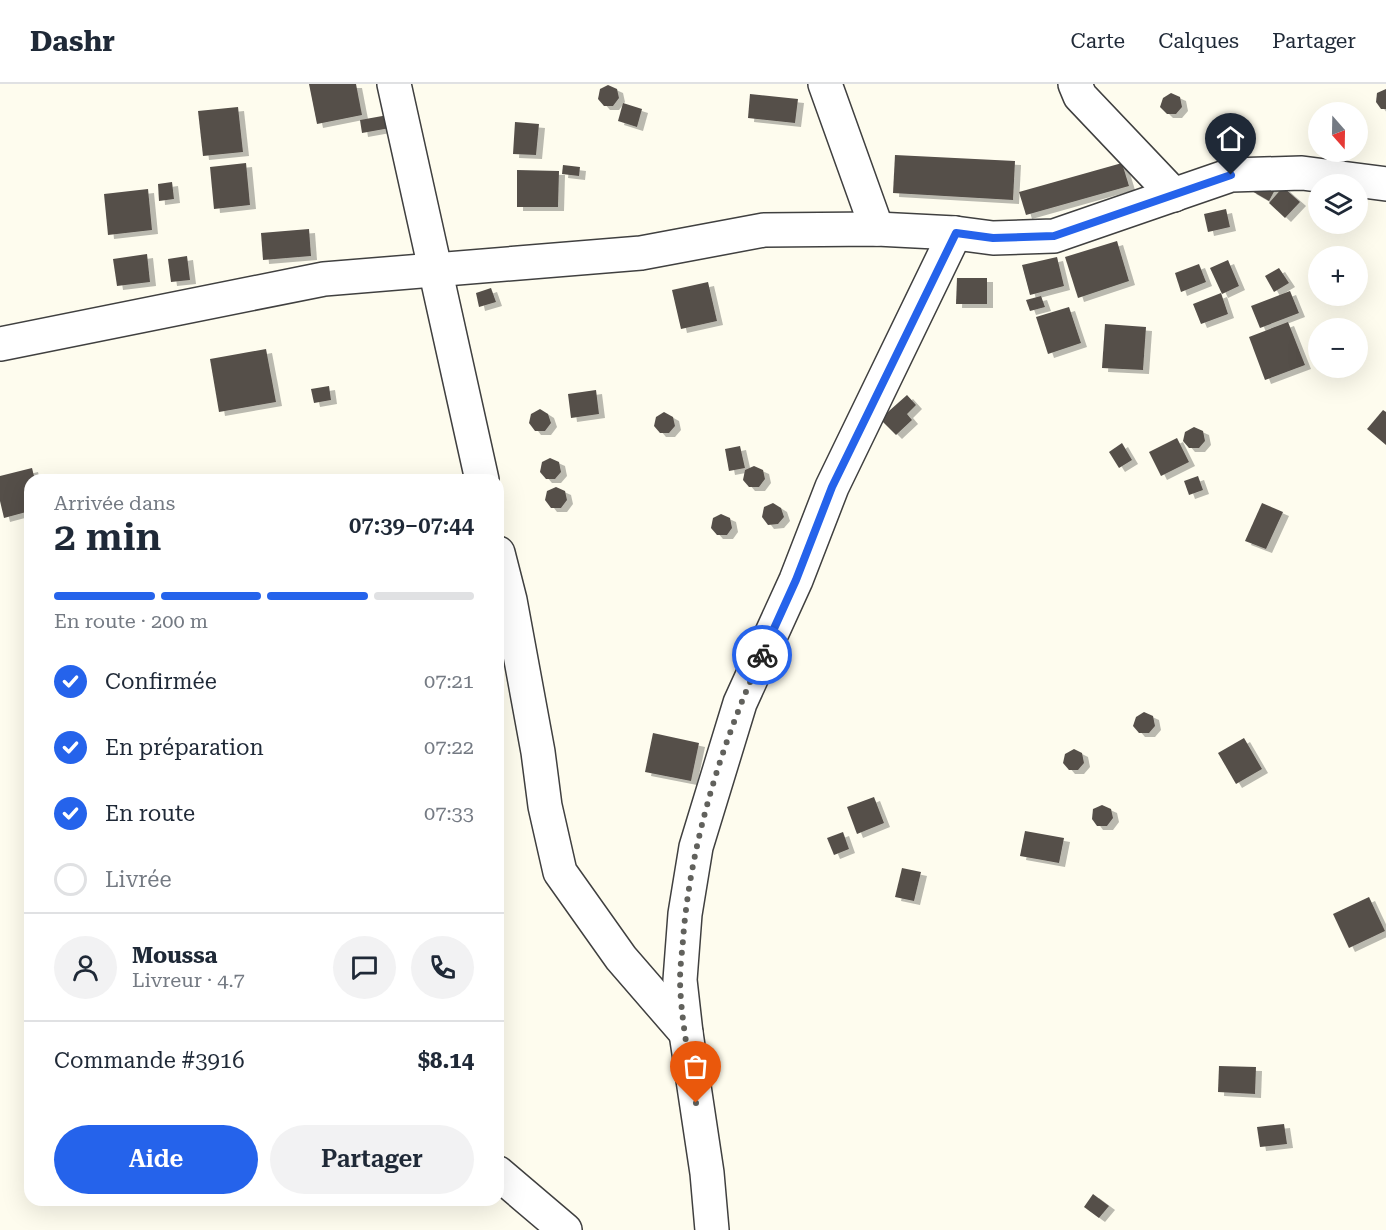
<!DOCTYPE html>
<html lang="fr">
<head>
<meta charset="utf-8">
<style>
  :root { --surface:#fff; --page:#f2f2f3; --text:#1f2937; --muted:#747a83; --line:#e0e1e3; --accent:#2563eb }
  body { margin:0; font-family:"Roboto Serif",serif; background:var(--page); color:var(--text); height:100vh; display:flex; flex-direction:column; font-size:22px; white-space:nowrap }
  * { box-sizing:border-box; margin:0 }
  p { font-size:20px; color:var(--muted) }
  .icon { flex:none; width:33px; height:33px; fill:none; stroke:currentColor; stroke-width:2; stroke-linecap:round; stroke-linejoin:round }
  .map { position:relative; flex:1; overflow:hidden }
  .details { position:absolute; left:24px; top:390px; width:480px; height:732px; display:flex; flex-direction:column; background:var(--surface); border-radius:18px; box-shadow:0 6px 24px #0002 }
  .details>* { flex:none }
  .needle { width:39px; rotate:160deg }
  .controls { position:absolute; left:1308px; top:18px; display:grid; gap:12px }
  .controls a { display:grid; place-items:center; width:60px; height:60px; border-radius:50%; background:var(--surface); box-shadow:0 6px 24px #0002; font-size:30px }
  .pin { position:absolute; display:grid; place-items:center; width:51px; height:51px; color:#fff; margin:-62px -26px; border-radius:50% 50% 50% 0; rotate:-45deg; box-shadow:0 0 6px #0007 }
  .pin .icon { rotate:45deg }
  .courier { position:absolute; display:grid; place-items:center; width:60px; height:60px; margin:-30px; border:4px solid #2563eb; border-radius:50%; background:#fff; color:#222; box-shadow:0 2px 8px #0007 }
  .summary em { font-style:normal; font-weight:600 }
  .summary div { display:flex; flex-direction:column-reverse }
  .summary { display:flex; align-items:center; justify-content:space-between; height:102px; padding:0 30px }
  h1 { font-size:39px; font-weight:600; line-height:45px }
  .bar { display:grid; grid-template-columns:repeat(4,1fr); gap:9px 6px; align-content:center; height:72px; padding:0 30px }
  .bar i { height:8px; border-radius:4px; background:var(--line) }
  .bar .selected { background:var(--accent) }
  .bar p { grid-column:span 4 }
  .line { display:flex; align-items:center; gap:15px; padding:0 30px; border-top:2px solid var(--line) }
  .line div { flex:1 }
  .round { display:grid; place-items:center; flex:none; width:63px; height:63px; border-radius:32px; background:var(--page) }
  ol { padding:0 30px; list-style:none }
  li { display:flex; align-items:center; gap:18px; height:66px }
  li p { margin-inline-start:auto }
  li .icon { padding:6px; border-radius:50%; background:var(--accent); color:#fff; stroke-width:4 }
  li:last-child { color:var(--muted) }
  li i { width:33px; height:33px; border:3px solid var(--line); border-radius:50% }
  .button { display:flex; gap:12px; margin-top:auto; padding:12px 30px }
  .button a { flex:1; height:69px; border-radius:36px; background:var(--accent); color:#fff; font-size:24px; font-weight:600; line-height:69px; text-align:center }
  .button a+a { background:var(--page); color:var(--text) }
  header { display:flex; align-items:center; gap:36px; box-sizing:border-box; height:84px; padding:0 30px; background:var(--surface); border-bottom:2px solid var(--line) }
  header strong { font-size:28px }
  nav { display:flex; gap:33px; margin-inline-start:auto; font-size:21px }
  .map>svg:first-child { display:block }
</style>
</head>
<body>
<header>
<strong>Dashr</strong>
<nav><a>Carte</a><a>Calques</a><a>Partager</a></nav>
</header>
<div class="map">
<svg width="1386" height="1146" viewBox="0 0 1386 1146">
  <defs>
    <filter id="shadow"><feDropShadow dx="6" dy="4" stdDeviation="0" flood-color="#0004"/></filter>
  </defs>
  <rect width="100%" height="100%" fill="#fefcee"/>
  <g fill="#554f4a" filter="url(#shadow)">
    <polygon points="309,0 356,0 362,31 317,40"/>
    <polygon points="608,1 617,5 619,14 613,22 604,22 598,15 600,5"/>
    <polygon points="1386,5 1386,25 1381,25 1376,18 1377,9"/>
    <polygon points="1171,9 1180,13 1182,23 1176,30 1167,30 1160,23 1163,14"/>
    <polygon points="750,10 798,15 795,39 748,34"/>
    <polygon points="623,19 642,25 637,43 618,37"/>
    <polygon points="238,23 243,68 203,72 198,27"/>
    <polygon points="388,31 390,44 362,49 360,36"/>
    <polygon points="515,38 539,40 536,71 513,70"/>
    <polygon points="895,71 1015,77 1013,116 893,109"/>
    <polygon points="246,79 250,121 214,125 210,83"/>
    <polygon points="1122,79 1129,102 1026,131 1019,108"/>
    <polygon points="563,81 580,83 579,92 562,90"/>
    <polygon points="517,86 559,87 558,123 517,123"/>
    <polygon points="172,98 174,115 159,117 158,100"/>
    <polygon points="1277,102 1269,117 1250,106"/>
    <polygon points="1283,103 1300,118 1285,134 1269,119"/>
    <polygon points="148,105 152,146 108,151 104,110"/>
    <polygon points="1226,125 1230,143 1208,148 1204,130"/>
    <polygon points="309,145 311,172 263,176 261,149"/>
    <polygon points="1117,157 1129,197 1078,214 1065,173"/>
    <polygon points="147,170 150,198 117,202 113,175"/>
    <polygon points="187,172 190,196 171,198 168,175"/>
    <polygon points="1057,173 1064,202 1030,211 1022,181"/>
    <polygon points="1228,176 1239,202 1222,210 1210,184"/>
    <polygon points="1199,180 1206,198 1181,208 1175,189"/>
    <polygon points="1279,184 1289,199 1274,208 1265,192"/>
    <polygon points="957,194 987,194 987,220 956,220"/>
    <polygon points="708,198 717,237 681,245 672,206"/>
    <polygon points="491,204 496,218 479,223 476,209"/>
    <polygon points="1290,207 1299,229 1260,244 1251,222"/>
    <polygon points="1221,209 1228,230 1201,240 1193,220"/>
    <polygon points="1041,212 1045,223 1030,227 1026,216"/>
    <polygon points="1069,223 1081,259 1048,270 1036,233"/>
    <polygon points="1288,238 1305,281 1265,296 1249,253"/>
    <polygon points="1105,240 1146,243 1143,286 1102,284"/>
    <polygon points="266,265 276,318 219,328 210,275"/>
    <polygon points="329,302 331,316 314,319 311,305"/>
    <polygon points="596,306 599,330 571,334 568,310"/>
    <polygon points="907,311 916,321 907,330 912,336 896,351 880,335"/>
    <polygon points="540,325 548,330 551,339 545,347 535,347 529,339 531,330"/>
    <polygon points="1383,326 1386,328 1386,361 1367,345"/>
    <polygon points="664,328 673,333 675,342 669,349 660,349 654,342 656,333"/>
    <polygon points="1194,343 1203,347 1205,357 1199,364 1189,364 1183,357 1185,348"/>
    <polygon points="1177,354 1189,378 1161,392 1149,368"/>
    <polygon points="1122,359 1132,376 1119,384 1109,368"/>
    <polygon points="740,362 745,384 729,387 725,365"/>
    <polygon points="550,374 559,378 561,388 555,395 546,395 540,388 542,378"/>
    <polygon points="754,382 763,386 765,395 759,403 749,403 743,396 745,386"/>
    <polygon points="32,384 35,396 30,396 30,427 4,434 0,417 0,392"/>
    <polygon points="1198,392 1203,406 1189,411 1184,397"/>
    <polygon points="556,403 565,407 567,416 561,424 551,424 545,416 547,407"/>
    <polygon points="773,419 781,424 784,433 778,440 768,441 762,433 764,423"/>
    <polygon points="1262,419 1283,428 1266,465 1245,457"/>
    <polygon points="721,430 730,434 732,444 727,451 717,451 711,444 713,434"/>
    <polygon points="1144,628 1153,632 1155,642 1149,649 1139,649 1133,642 1136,633"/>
    <polygon points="653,649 699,659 691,697 645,688"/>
    <polygon points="1244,654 1262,685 1236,700 1218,669"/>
    <polygon points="1074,665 1082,669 1084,679 1078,686 1069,686 1063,679 1065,670"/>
    <polygon points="874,713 884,739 857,750 847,723"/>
    <polygon points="1102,721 1111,725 1113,734 1107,742 1097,742 1092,735 1093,725"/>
    <polygon points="1025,747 1064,754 1059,779 1020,772"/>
    <polygon points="843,748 849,765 834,771 827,754"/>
    <polygon points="902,784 921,788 914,817 895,813"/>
    <polygon points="1369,813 1385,847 1349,864 1333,830"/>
    <polygon points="1219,982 1256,983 1255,1010 1218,1008"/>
    <polygon points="1284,1040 1287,1060 1260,1063 1257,1043"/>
    <polygon points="1093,1110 1109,1122 1099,1134 1084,1123"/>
  </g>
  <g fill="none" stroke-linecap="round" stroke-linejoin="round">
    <defs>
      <g id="minor">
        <polyline points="394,0 482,396"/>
        <polyline points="825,0 877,145"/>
        <polyline points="1075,0 1080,12 1174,111"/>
        <polyline points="0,260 324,195 641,169 764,146 877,145 955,149 993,154 1054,152 1231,91 1302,89 1386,100"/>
        <polyline points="498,469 510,516 538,668 545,722 560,788 621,874 686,949"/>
        <polyline points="498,1089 565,1146"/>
        <polyline points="712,1146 707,1089 686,949 680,896 685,830 696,763 740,619 796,496 832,403 955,149"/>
      </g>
    </defs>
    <use href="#minor" stroke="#404040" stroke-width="36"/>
    <use href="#minor" stroke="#fff" stroke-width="33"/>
  </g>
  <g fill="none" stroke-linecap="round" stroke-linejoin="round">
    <path stroke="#61615c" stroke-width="6" stroke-dasharray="0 10.8" d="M696 1019C690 979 681 938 680 897 680 883 682 869 683 856 690 760 722 658 762 571"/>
    <polyline stroke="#2563eb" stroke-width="8" points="762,571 796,496 832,403 956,149 993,154 1054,152 1231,91"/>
  </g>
</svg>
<div class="controls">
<a><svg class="needle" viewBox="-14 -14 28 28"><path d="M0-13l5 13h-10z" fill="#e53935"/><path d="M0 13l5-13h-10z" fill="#747a83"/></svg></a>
<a><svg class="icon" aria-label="layers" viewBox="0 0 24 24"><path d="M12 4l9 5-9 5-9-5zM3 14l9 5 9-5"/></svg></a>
<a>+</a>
<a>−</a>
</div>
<div class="pin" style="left:696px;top:1019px;background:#ea580c"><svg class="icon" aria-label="bag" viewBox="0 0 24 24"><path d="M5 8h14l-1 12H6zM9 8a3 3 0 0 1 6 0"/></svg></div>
<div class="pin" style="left:1231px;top:91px;background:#1f2937"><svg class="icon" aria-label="home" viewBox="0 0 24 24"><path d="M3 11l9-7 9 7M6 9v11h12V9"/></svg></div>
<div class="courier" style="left:762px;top:571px"><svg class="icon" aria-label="bike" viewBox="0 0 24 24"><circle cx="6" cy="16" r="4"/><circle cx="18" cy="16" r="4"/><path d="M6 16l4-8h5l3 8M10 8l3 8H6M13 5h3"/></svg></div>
<section class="details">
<div class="summary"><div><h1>2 min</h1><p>Arrivée dans</p></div><em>07:39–07:44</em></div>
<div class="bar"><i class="selected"></i><i class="selected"></i><i class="selected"></i><i></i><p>En route · 200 m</p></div>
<ol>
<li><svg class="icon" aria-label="check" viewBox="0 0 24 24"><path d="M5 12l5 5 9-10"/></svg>Confirmée<p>07:21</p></li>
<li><svg class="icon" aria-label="check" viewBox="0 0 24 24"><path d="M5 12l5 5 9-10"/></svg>En préparation<p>07:22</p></li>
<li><svg class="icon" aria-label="check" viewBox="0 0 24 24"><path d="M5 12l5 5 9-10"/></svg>En route<p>07:33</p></li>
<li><i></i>Livrée</li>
</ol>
<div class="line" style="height:108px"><a class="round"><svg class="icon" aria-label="person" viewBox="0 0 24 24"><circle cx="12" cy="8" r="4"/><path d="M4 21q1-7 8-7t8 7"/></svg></a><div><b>Moussa</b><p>Livreur · 4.7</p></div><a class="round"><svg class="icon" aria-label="chat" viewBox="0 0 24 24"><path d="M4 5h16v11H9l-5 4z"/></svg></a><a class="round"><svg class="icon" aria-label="phone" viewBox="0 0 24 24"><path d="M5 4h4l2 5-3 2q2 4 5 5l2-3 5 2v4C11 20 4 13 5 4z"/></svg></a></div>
<div class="line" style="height:78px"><div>Commande #3916</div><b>$8.14</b></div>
<div class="button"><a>Aide</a><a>Partager</a></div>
</section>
</div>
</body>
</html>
